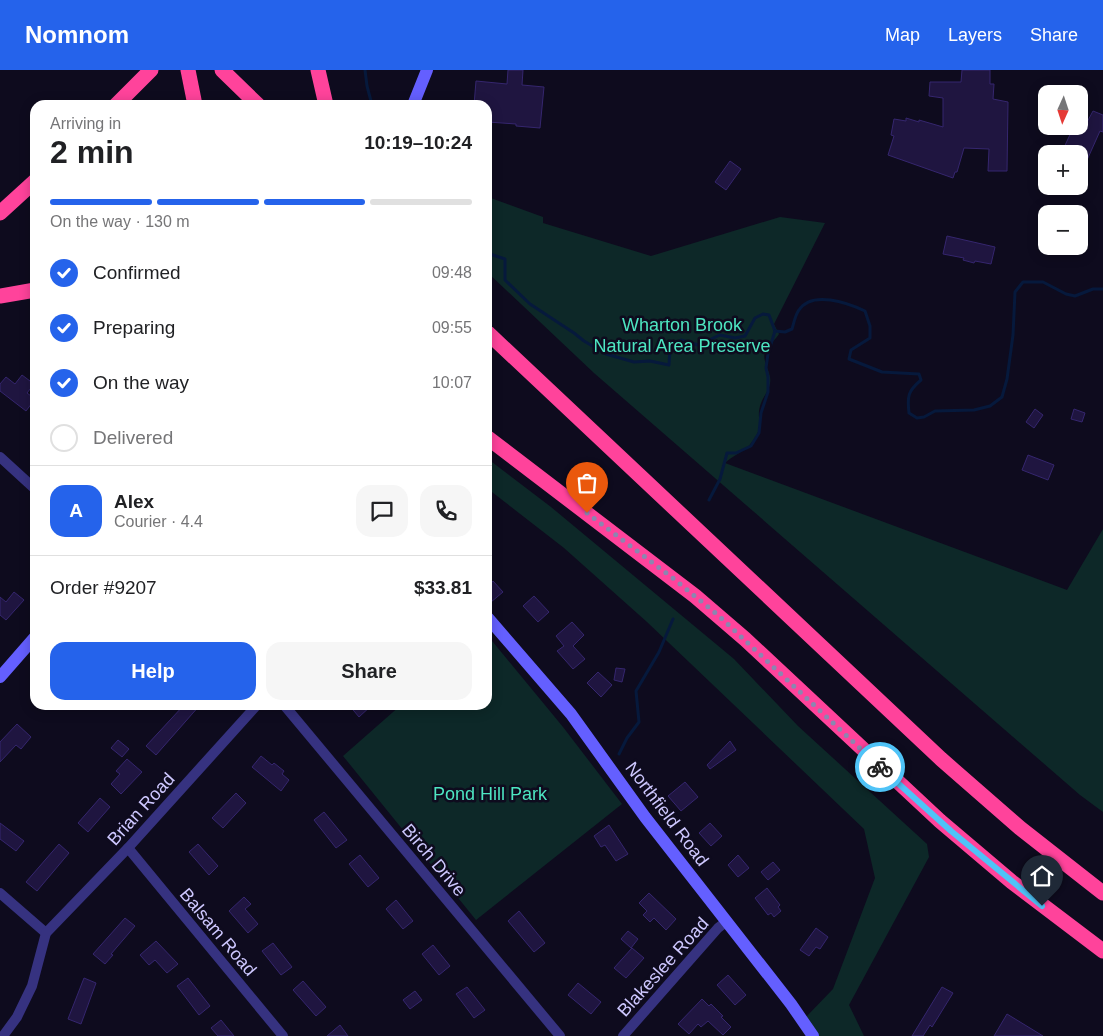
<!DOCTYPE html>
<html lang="en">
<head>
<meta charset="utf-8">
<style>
  :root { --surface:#fff; --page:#f6f6f6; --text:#202124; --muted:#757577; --line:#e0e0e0; --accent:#2563eb }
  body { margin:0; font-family:Helvetica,sans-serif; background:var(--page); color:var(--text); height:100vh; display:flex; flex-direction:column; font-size:19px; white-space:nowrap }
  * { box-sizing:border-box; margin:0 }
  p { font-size:16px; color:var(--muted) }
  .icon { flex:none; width:28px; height:28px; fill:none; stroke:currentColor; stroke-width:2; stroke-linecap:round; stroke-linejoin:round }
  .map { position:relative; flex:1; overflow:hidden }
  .panel { position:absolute; left:30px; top:30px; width:462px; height:610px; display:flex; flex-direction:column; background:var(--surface); border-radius:15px; box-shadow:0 2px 12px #0003 }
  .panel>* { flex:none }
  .needle { width:32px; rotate:183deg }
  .buttons { position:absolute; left:1038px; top:15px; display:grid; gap:10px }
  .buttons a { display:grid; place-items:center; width:50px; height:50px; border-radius:10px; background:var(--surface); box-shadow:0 2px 12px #0003; font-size:25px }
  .pin { position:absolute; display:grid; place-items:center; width:42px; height:42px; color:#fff; margin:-51px -21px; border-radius:50% 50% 50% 0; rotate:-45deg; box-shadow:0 0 5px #0007 }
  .pin .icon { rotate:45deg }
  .courier { position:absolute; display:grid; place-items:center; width:50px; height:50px; margin:-25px; border:4px solid #4fc3f7; border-radius:50%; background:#fff; color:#222; box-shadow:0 1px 6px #0007 }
  .headline em { font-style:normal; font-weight:700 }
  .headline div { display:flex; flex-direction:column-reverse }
  .headline { display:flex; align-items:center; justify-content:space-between; height:85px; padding:0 20px }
  h1 { font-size:32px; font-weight:700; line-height:38px }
  .bar { display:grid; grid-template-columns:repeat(4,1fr); gap:8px 5px; align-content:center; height:60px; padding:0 20px }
  .bar i { height:6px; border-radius:4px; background:var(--line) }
  .bar .selected { background:var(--accent) }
  .bar p { grid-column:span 4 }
  .line { display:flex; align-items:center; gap:12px; padding:0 20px; border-top:1px solid var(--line) }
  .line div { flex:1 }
  .round { display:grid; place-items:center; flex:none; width:52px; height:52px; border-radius:15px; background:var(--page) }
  ol { padding:0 20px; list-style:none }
  li { display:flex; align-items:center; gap:15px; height:55px }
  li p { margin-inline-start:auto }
  li .icon { padding:5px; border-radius:50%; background:var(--accent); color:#fff; stroke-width:4 }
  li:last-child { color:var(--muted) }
  li i { width:28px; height:28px; border:2px solid var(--line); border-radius:50% }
  .cta { display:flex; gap:10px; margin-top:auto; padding:10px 20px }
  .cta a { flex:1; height:58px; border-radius:15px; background:var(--accent); color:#fff; font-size:20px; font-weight:700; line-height:58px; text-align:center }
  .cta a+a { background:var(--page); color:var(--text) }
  header { display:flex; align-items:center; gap:30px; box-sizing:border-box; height:70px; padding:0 25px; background:var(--accent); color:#fff }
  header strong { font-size:24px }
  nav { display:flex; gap:28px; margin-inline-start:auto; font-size:18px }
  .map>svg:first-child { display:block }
</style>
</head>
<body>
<header>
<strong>Nomnom</strong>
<nav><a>Map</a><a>Layers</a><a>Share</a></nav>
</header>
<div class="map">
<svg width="1103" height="966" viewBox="0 0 1103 966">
  <rect width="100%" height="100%" fill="#0e0b1e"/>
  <g fill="#0d2828">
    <path d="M488 127 543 147V153L651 186 780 147 825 153 774 254 779 264C776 269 767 277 765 281 762 291 769 299 770 307 772 319 763 325 760 336 756 350 765 355 752 372 745 382 733 385 725 393L1067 520 1103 459V742L1080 725 594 303 488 203Z"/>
    <polygon points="488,389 551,437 734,589 798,656 927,774 929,787 849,935 864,966 818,966 806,947 833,919 875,808 864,759 647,552 564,478 488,419"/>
    <polygon points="488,566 563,657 622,734 476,850 343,686 401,635 488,635"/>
  </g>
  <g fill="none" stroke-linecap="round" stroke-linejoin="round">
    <g stroke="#06193c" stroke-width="3">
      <polyline points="365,0 367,16 372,35"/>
      <path d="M488 185 490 184 505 189V210L530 234 574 263 584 271 606 284 634 292 650 291 669 295 670 279 681 270 698 275 720 265 735 268 745 266 755 248 763 244 769 245 775 261 785 262 792 259C794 253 795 245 799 240 812 220 848 233 865 241L870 256V268L851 280 849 289 882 302 919 304 921 310C908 321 907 326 909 343L917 348 924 347 935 341 974 340 990 336 1002 327 1007 309 1013 265 1015 222 1023 212H1043L1066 224 1075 226 1093 219H1103"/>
      <polyline points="709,430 720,409 727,383 736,383 751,376 759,363 761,343 768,322 768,307 766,298 768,284 775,261"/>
      <polyline points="619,684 627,668 639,652 636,621 659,582 673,549"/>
    </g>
  </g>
  <g fill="#1f1540" stroke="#35266e">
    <polygon points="508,0 523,0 522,15 544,17 540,58 516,56 516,54 488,52 488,35 474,35 476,11 507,14"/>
    <polygon points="962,0 990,0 990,14 994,14 993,29 1008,32 1007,101 988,101 989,79 964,78 957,102 955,102 953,108 888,85 894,66 891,65 894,49 906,51 906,48 919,52 919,50 943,57 943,28 929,26 930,12 961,12"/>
    <polygon points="1093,41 1103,45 1103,62 1100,61 1079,108 1079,84 1061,84 1074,56 1079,56 1079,51 1086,54"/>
    <polygon points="730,91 741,99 726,120 715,112"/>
    <polygon points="947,166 995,177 991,194 975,191 974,193 963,190 964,188 943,184"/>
    <polygon points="22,305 34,314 27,323 35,329 26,341 0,321 0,314 6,307 15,314"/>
    <polygon points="1035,339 1043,345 1034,358 1026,352"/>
    <polygon points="1074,339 1085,343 1082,352 1071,349"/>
    <polygon points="1028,385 1054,395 1048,410 1022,400"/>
    <polygon points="493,511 503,522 491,532 488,528 488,517"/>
    <polygon points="14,522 24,530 6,550 0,545 0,527 6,532"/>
    <polygon points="534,526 549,542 538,552 523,536"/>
    <polygon points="572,552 584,565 573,576 585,589 573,599 557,581 564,576 556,566"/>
    <polygon points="616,598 625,599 622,612 614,610"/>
    <polygon points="598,602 612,615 601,627 587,613"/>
    <polygon points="184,635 200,635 156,685 146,676"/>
    <polygon points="349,635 372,635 359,647"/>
    <polygon points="17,654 31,667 21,679 16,675 0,692 0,672"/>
    <polygon points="118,670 129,679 122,687 111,678"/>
    <polygon points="730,671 736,680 710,699 707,695"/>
    <polygon points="261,686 272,695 274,693 284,701 282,704 289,710 281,721 252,697"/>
    <polygon points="127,689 142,702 121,724 111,714 120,704 116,701"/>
    <polygon points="685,712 698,727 681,741 668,726"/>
    <polygon points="236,723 246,733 223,758 212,748"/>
    <polygon points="100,728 110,737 88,762 78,753"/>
    <polygon points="324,742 347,770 336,778 314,750"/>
    <polygon points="0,753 24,771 16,781 0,769"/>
    <polygon points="710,753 722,766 711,776 699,763"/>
    <polygon points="609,755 628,784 616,791 605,775 601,777 594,766"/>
    <polygon points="59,774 69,783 37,821 26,812"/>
    <polygon points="198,774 218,796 209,805 189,782"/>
    <polygon points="360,785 379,808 368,817 349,794"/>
    <polygon points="738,785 749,798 738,807 728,795"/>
    <polygon points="773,792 780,800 768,810 761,802"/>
    <polygon points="767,818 780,835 778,837 781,841 774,847 771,843 768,845 755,828"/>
    <polygon points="649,823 676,849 666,860 654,848 650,852 643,845 647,841 639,833"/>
    <polygon points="244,827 251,834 245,839 258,854 248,863 229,841"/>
    <polygon points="396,830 413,851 403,859 386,839"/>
    <polygon points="519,841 545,873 534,882 508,851"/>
    <polygon points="125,848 135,856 111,884 113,885 105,894 93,884"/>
    <polygon points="816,858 828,867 820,879 816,877 809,886 800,880"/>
    <polygon points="628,861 638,869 631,878 621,869"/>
    <polygon points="156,871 178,894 167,903 155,890 149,895 140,885"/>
    <polygon points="273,873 292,897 281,905 262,881"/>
    <polygon points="433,875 450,896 439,905 422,884"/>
    <polygon points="632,878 644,888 626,908 614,898"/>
    <polygon points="728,905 746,925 735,935 717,915"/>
    <polygon points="84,908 96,913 81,954 68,949"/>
    <polygon points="188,908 210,936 199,945 177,916"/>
    <polygon points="303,911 326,937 316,946 293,920"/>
    <polygon points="578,913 601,932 591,944 568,925"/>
    <polygon points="467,917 485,940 474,948 456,924"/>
    <polygon points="942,917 953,923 932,957 930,955 923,966 912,966"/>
    <polygon points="415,921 422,930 410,939 403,930"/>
    <polygon points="702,929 709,936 711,934 723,946 721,947 731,957 723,965 708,951 701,957 698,954 689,964 678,954"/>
    <polygon points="1007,944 1043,966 994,966"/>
    <polygon points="221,950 234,966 218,966 211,958"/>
    <polygon points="340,955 348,966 327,966"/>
  </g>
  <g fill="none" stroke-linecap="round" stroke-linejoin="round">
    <g stroke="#363280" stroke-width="10">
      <polyline points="0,387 35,419"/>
      <polyline points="284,635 560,966"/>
      <polyline points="128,778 283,966"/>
      <polyline points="0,823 46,863"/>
      <polyline points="3,966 17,947 32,916 46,863 128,778 257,635"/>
      <polyline points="623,966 718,858 727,851"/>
    </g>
    <g stroke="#645fff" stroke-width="12">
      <polyline points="413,35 427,0"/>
      <polyline points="488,548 571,644 645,747 791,934 813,966"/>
      <polyline points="0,607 35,567"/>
    </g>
    <g stroke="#ff439b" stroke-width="15">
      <polyline points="188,0 195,35"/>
      <polyline points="222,0 258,35"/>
      <polyline points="318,0 326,35"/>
      <polyline points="116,35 151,0"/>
      <polyline points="0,143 35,111"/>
      <polyline points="0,226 35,220"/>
      <polyline points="488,263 941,689 1020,758 1103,823"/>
      <polyline points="488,368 695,526 745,569 940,751 1012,812 1103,881"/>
    </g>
  </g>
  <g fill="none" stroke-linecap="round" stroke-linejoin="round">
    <polyline stroke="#8b86b0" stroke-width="5" stroke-dasharray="0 9" points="587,443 674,509 719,546 880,697"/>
    <polyline stroke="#4fc3f7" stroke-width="6" points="880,697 951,761 1042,836"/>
  </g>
  <g text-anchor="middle" stroke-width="5" stroke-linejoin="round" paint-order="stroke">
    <g font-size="18" fill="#4de5c1" stroke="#0e0b1e">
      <text x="682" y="261">Wharton Brook<tspan x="682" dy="21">Natural Area Preserve</tspan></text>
      <text x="490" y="730">Pond Hill Park</text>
    </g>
    <g font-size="18" fill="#cec8ff" stroke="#0e0b1e">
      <text transform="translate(141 739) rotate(-48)" y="6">Brian Road</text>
      <text transform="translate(667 744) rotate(53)" y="6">Northfield Road</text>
      <text transform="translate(434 790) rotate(50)" y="6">Birch Drive</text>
      <text transform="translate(218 862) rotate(50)" y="6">Balsam Road</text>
      <text transform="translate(663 897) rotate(-48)" y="6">Blakeslee Road</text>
    </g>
  </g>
</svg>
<div class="buttons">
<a><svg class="needle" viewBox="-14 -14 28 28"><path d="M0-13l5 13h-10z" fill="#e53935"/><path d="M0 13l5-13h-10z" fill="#757577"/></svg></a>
<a>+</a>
<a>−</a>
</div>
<div class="pin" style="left:587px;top:443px;background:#ea580c"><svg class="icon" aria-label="bag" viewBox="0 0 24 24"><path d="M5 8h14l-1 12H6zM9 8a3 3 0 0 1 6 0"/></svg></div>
<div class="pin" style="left:1042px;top:836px;background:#1f2937"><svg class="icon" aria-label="home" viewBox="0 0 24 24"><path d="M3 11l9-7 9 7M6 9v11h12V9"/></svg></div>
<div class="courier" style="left:880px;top:697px"><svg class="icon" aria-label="bike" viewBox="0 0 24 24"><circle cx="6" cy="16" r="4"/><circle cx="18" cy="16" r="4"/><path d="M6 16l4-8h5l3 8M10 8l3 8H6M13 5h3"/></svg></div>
<section class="panel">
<div class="headline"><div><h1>2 min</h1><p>Arriving in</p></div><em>10:19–10:24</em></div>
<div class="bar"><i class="selected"></i><i class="selected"></i><i class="selected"></i><i></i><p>On the way · 130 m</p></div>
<ol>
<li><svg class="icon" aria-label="check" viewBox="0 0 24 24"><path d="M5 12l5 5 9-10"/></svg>Confirmed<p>09:48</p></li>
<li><svg class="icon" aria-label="check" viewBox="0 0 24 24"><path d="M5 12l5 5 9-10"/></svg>Preparing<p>09:55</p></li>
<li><svg class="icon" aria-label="check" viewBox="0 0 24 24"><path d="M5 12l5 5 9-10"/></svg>On the way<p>10:07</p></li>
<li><i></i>Delivered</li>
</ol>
<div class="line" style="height:90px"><b class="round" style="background:var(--accent);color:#fff">A</b><div><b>Alex</b><p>Courier · 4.4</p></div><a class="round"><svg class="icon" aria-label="chat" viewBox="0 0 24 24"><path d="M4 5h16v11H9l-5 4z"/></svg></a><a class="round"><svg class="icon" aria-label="phone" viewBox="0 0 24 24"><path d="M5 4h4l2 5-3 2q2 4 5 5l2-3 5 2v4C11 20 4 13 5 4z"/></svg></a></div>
<div class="line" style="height:65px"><div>Order #9207</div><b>$33.81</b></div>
<div class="cta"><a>Help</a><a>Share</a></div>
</section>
</div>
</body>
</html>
